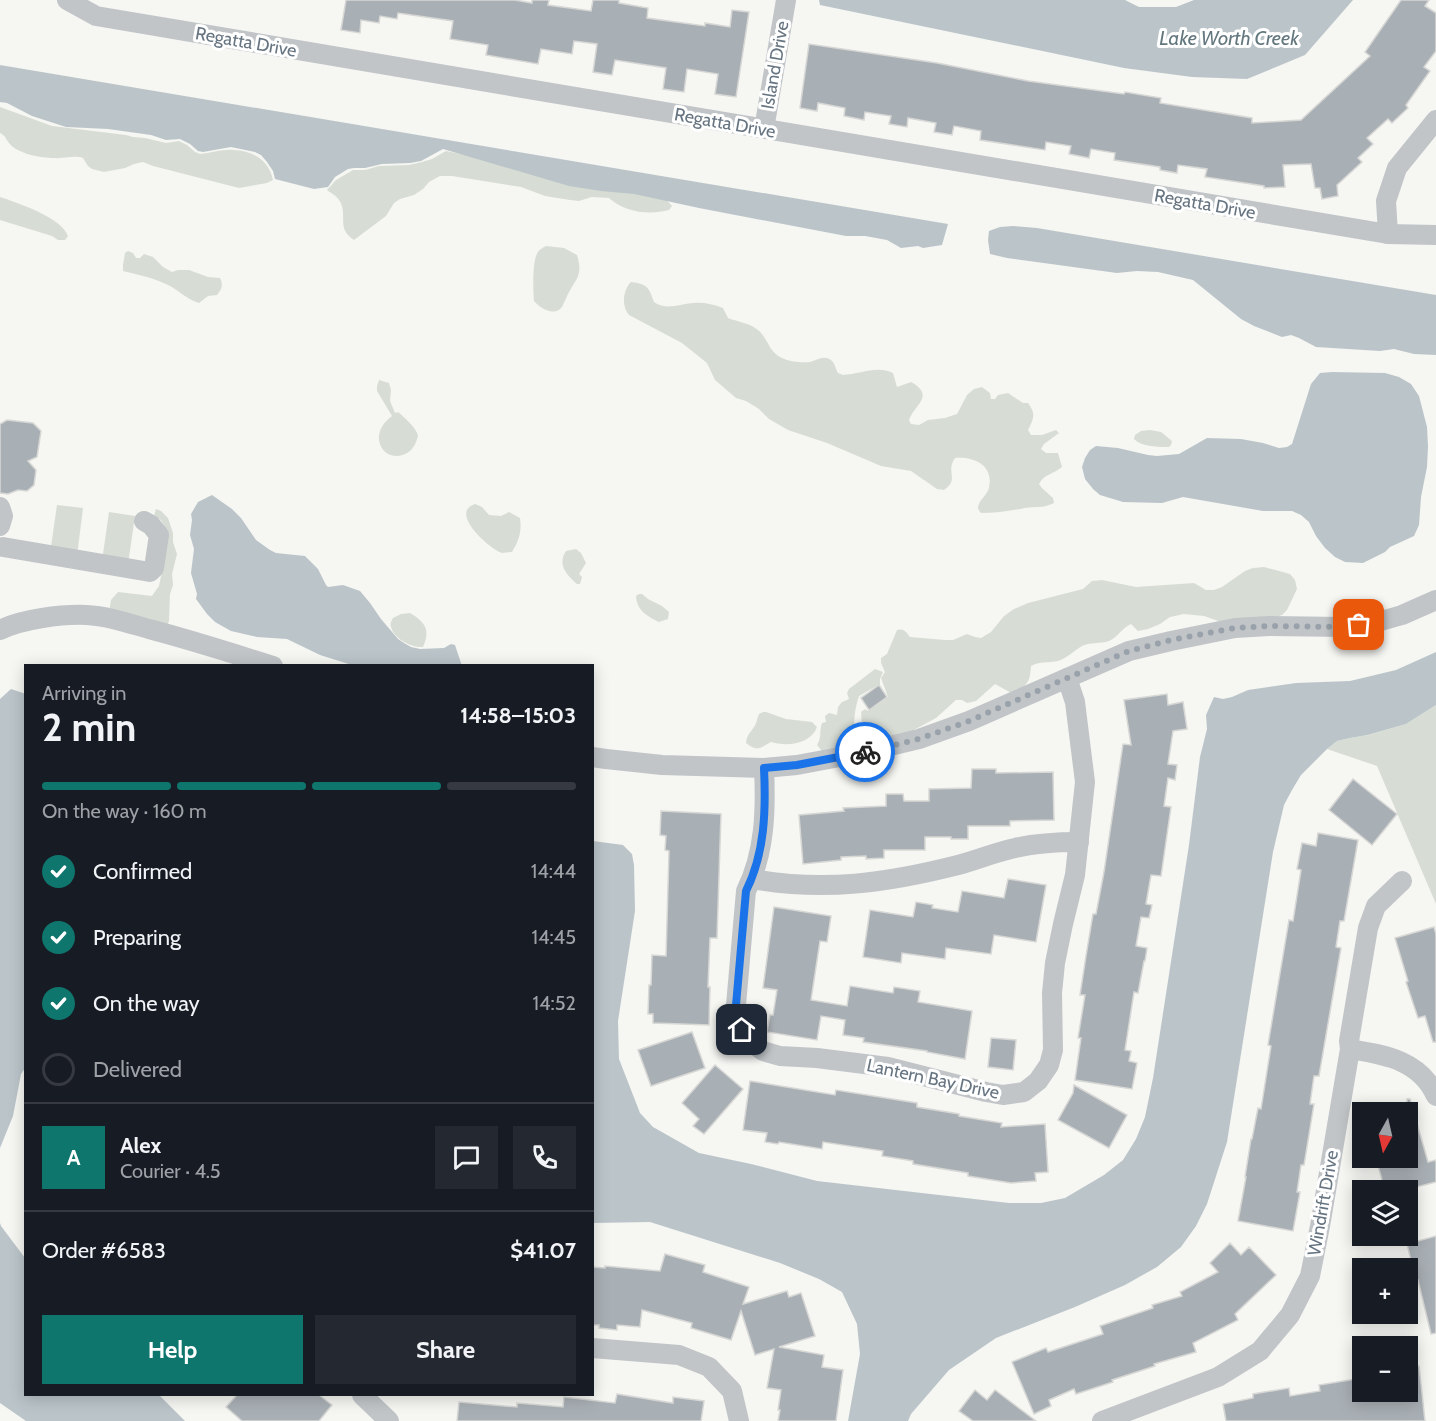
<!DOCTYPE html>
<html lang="en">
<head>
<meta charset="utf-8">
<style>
  :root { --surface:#171b24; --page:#242831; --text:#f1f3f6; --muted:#9ea1a6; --line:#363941; --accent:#0f766e }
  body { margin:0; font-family:Cabin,sans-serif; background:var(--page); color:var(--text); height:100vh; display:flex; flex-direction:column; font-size:22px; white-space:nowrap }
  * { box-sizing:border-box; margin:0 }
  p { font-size:20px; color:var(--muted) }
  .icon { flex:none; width:33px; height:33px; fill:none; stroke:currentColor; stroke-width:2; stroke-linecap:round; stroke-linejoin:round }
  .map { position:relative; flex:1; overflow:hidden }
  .sheet { position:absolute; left:24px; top:664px; width:570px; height:732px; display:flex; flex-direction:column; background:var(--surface); border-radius:0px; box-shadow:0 3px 15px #0003 }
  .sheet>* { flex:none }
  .needle { width:39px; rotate:188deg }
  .tools { position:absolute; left:1352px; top:1102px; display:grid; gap:12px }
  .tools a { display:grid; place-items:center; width:66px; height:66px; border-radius:0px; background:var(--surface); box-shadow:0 3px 15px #0003; font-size:30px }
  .pin { position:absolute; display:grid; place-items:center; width:51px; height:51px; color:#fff; margin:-26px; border-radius:12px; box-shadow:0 3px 9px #0006 }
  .courier { position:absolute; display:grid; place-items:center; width:60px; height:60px; margin:-30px; border:4px solid #1a73e8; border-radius:50%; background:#fff; color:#222; box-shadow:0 2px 8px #0007 }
  .summary em { font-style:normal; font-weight:700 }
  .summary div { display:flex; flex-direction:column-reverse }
  .summary { display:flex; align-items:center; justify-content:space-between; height:102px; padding:0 18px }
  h1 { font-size:39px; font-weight:700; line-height:45px }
  .bar { display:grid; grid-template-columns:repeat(4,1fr); gap:9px 6px; align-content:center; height:72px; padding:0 18px }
  .bar i { height:8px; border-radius:4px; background:var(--line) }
  .bar .current { background:var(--accent) }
  .bar p { grid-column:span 4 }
  .line { display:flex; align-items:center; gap:15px; padding:0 18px; border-top:2px solid var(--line) }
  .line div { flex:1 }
  .round { display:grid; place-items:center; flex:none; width:63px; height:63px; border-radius:0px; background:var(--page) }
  ol { padding:0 18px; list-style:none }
  li { display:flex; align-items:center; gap:18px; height:66px }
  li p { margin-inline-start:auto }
  li .icon { padding:6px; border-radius:50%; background:var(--accent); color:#fff; stroke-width:4 }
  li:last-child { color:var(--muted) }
  li i { width:33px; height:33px; border:3px solid var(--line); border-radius:50% }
  .button { display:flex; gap:12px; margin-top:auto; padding:12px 18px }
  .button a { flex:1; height:69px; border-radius:0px; background:var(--accent); color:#fff; font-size:24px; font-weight:700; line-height:69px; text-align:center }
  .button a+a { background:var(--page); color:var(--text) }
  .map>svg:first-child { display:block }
</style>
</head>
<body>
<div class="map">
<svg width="1436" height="1421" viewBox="0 0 1436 1421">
  <rect width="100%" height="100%" fill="#f6f6f3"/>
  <g fill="#d7ddd4">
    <path d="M0 107 52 126 126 135 133 137 145 138 166 143 179 141 187 145 195 152 200 154C211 153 223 149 234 150 253 151 269 160 273 180L267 183 239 188 153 166 143 162 134 164 125 168 104 172 92 169 88 166 83 158C73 155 64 159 54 158 42 158 17 154 9 143 5 138 6 136 0 133Z"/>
    <path d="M446 151 663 196 672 206 669 210C650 215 625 213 609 198L592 197 579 201 570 200 545 196 521 187 452 176H440L429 182 423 189 414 195 400 199 394 203 386 216 354 240C335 228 349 214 339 200 337 196 331 193 327 190L336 180 353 170H365L379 166 409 165 422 162 432 159Z"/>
    <path d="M0 197C18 203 61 217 68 236L65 240H58L52 236 0 220Z"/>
    <path d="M546 246 564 248 577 255C583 275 577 277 568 294 566 298 564 303 562 307 554 317 540 308 534 301 533 291 532 260 538 252 539 250 544 247 546 246Z"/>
    <path d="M128 251 133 253 136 258H140L144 254 153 257 163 267 172 272 178 270H189L208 277 220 278C224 285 221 290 217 295L208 296 199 303C188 300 179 291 170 286 154 278 140 275 123 271V265L125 253Z"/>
    <path d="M631 282C648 284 649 288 654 302 667 311 679 304 693 303 703 302 713 304 723 308L728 318C738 322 750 323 758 330 768 338 769 353 782 358 790 362 801 363 810 362 817 360 825 354 832 361 835 364 836 370 838 373L843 375C860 374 877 365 893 373L897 387 911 382C936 396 914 405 909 420L911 424 919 425 928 420 945 418 957 414 967 395 974 389 982 387 990 393 991 399H995L998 395 1008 393 1023 403H1028C1036 414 1034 418 1028 430L1031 435H1042L1056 430 1059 433 1044 444 1041 449 1046 453H1058L1062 467C1054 474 1044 474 1039 484L1042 488 1053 498 1054 503C1042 509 1036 506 1025 508 1010 511 996 513 981 513 978 509 977 508 979 504 982 497 988 494 989 487 994 465 973 456 955 458 945 472 960 479 944 490L937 489 911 471 881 466 827 443 788 430 769 419 759 409 746 401 736 398 715 380 707 363 682 343 629 315C621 306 623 290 631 282Z"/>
    <path d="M379 380 389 383 391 390 390 401 395 413 398 412C403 416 415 427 417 433 419 436 417 439 416 442 409 461 382 461 379 440 378 430 384 422 392 416L377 391V386Z"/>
    <path d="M1150 430 1161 432 1172 441 1171 445 1169 447C1158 447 1142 447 1134 439L1135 435 1141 431Z"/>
    <path d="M475 504 482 507 489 515 501 516 509 512 520 518C522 531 519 541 512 552 509 552 506 553 502 553 491 550 448 513 475 504Z"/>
    <polygon points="57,505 83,508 76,564 49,560"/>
    <polygon points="156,509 161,511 168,518 173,533 173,542 177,554 172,574 173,585 170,594 169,621 166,628 109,612 111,600 118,592 152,596 159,586 165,557 165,527 161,520 154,516"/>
    <polygon points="109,512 135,516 127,571 101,568"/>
    <path d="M576 549 581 553 586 563 579 574 582 577 580 584H577C567 575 557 565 566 551Z"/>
    <path d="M1264 567 1290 574 1295 580 1297 589 1287 610 1282 615 1269 619 1221 622 1204 616 1184 614 1170 617 1160 624 1148 629 1138 631 1131 624C1122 628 1118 637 1109 641 1100 644 1090 642 1082 646 1073 651 1069 657 1058 661 1048 663 1039 661 1031 666 1030 683 1027 685 1013 694L995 684 976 701 967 703 962 700H956L936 718 912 731 860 746 857 731 862 725 861 712 865 709 868 711 888 697 881 678 885 672 881 663V658L887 654 897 630C904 628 906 632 910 637L945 640H953L967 634 975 637 981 638 991 632 1004 616 1014 609 1028 603 1083 589 1092 581 1102 580 1136 587 1194 583 1206 590H1214L1222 587 1245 571 1253 568Z"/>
    <path d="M639 594H642L648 599 662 606 669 612 668 619 659 622C647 616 637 611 636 596Z"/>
    <path d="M410 613C425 622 431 630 423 647 412 648 394 639 391 627 390 623 391 622 393 618L401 614Z"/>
    <path d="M875 669 883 672 880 679V684L859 696C853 714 853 729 857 747L822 751 817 745C822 738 819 731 822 723L826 722 825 716 829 713 837 715 838 707 842 702 849 699 847 693 849 689Z"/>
    <polygon points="1436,705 1436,904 1377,766 1327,749 1337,741 1350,738 1369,735 1406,724"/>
    <path d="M763 712H766L786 719 812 722 817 727C811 744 787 747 771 742 760 748 757 752 746 743 747 735 750 733 754 727 757 723 757 718 759 714Z"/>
  </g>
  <g fill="#bbc5c9">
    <polygon points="819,0 1125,0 1139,7 1176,7 1194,0 1353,0 1305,55 1247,79 1192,77 1124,68 820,5"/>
    <polygon points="0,65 948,224 942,245 923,248 918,246 901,248 887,240 865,236 846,236 699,208 634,194 601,191 569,186 443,149 421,161 410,163 382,164 365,168 354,168 348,169 335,177 328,187 314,189 275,179 273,171 267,162 261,155 255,152 231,147 203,152 198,151 190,144 180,139 166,140 151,135 108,129 66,127 32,116 7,103 0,102"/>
    <polygon points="1013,226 1037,228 1436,295 1436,355 1414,354 1394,349 1380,351 1316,347 1299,338 1291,335 1282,337 1254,326 1241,319 1193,280 1158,272 1137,271 1117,273 1007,258 990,254 988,240 989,231 1000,227"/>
    <polygon points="1332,372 1385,373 1399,377 1411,384 1419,396 1427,427 1428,446 1427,467 1421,497 1419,525 1414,536 1390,547 1385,552 1363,563 1345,562 1335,557 1325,548 1316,536 1309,522 1301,515 1292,511 1263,511 1183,497 1162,503 1123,502 1100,495 1093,489 1085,479 1082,467 1085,458 1090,450 1096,446 1118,448 1148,455 1157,456 1179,454 1207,438 1241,439 1263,443 1279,448 1287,447 1292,444 1311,384 1320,373"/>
    <polygon points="212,495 232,509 241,518 256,540 270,550 276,553 305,556 318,569 326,585 328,587 343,585 360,591 370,603 381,619 398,639 404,643 411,647 420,649 444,648 451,644 455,645 462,666 355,666 320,655 287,639 257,637 231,631 215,622 207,614 196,599 197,594 191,573 194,549 190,535 192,520 191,514 198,502"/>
    <polygon points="1436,652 1436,705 1406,724 1368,735 1350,738 1337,741 1327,749 1301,775 1292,790 1284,805 1273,852 1227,1142 1207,1204 1196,1226 1181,1247 1157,1267 1125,1285 1075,1307 996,1338 949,1370 911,1414 908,1421 848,1421 860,1354 857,1324 842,1292 819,1279 780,1263 650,1222 593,1223 593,841 623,845 632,854 634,865 635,911 618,1021 619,1059 640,1113 653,1127 699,1153 751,1164 817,1181 1009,1203 1041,1203 1065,1198 1104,1175 1123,1160 1136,1139 1145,1117 1153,1078 1189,845 1200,757 1207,729 1206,715 1214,697 1223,699 1232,697 1248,690 1296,683 1350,681 1396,670"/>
    <polygon points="11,689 26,694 26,1067 21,1074 13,1116 0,1148 0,699"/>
    <polygon points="0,1223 1,1226 25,1258 26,1395 159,1395 185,1421 26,1421 0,1403"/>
  </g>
  <g fill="#a9b0b5" stroke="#d7d7d5" stroke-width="1.5">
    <polygon points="346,0 515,0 532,3 532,0 549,0 548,5 591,11 593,0 619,0 619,3 648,8 647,18 705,26 705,23 730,27 732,10 749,12 736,97 715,94 718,74 687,69 684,92 663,89 666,68 615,60 612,75 593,72 597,44 574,41 572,54 541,49 538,64 486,55 488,45 450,39 453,21 398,13 397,19 380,16 379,23 361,20 360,33 341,30"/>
    <polygon points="1401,0 1429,0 1425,6 1436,13 1436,51 1424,67 1430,71 1406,105 1408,108 1392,123 1388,119 1367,138 1373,144 1358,158 1362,162 1337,185 1338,196 1322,199 1320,188 1315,188 1311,164 1283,165 1285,187 1264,188 1264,186 1205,177 1207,169 1178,165 1177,173 1160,170 1160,167 1114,160 1115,153 1091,149 1089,158 1069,154 1071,146 1046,142 1045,150 980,140 981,131 954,126 952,135 934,132 936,123 908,118 907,127 889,124 891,116 865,112 864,120 844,116 845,108 818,103 817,111 800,108 809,44 937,63 1028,81 1124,94 1125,92 1161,98 1160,103 1252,118 1252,123 1301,120 1370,56 1365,52"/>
    <polygon points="7,420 33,423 41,431 37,457 28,461 36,470 34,485 27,491 18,490 8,494 0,493 0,424"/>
    <polygon points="879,685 887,697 869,710 861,698"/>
    <polygon points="1167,694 1168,705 1183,702 1187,729 1173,731 1168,764 1177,765 1175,780 1168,778 1164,806 1171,807 1161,876 1151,875 1146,904 1152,905 1149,918 1141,917 1136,946 1147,948 1145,961 1144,961 1138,993 1134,992 1125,1050 1131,1051 1129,1061 1137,1063 1132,1089 1075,1080 1081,1038 1078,1038 1085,995 1080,995 1086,956 1093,914 1096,914 1104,872 1123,744 1131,745 1124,700"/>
    <polygon points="972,769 996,769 996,773 1053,772 1054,820 1010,821 1010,826 968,826 968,839 951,839 951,837 925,837 925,850 884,850 884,858 866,859 866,856 841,857 841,860 803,864 799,815 844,811 843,808 886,806 886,794 903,794 904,801 929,801 929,789 971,788"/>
    <polygon points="1353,779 1397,814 1372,845 1329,810"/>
    <polygon points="661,811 721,814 717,938 710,938 708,987 710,987 709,1025 653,1023 653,1014 648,1014 649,985 651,985 652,955 666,956 669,851 665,850 666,836 660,835"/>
    <polygon points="1318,833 1358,840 1344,921 1340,921 1336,947 1341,948 1319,1076 1314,1076 1310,1104 1314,1104 1304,1165 1301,1165 1297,1192 1300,1192 1293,1231 1238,1221 1246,1177 1245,1177 1251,1139 1252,1139 1258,1108 1261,1109 1271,1046 1268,1045 1289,920 1293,921 1301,870 1297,869 1302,843 1316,846"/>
    <polygon points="1008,879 1046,885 1036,942 994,935 991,954 946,948 945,959 902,953 901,963 863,957 870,910 913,917 916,902 933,905 932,908 958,912 962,891 1004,898"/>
    <polygon points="774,907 831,916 827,942 820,941 811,1000 847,1006 850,986 893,993 894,987 920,991 918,1002 972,1011 965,1059 927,1052 927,1051 863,1042 864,1038 843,1035 845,1020 821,1016 817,1040 767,1032 770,1015 773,1015 777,990 763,988"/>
    <polygon points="1434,927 1436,934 1436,1042 1433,1042 1425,1016 1418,1018 1406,982 1408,981 1395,938"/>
    <polygon points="692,1032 705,1068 651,1086 638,1050"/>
    <polygon points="991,1038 1016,1040 1013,1070 988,1067"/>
    <polygon points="715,1065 743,1089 704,1134 693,1126 699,1119 682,1103"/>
    <polygon points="750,1081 835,1095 836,1090 917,1103 917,1107 959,1114 959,1116 1002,1123 1001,1127 1045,1124 1048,1172 1035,1173 1036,1181 1011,1183 968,1176 968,1173 913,1164 913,1161 882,1156 883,1151 823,1142 822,1149 779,1142 778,1144 765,1142 767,1133 743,1130"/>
    <polygon points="1074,1085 1127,1115 1109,1148 1058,1120 1073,1093"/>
    <polygon points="1407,1099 1410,1099 1428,1162 1436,1160 1436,1182 1401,1191 1385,1191 1376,1158 1407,1158"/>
    <polygon points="1436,1236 1436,1333 1431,1334 1418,1280 1416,1281 1407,1244"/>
    <polygon points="1230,1243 1241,1255 1249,1247 1276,1275 1235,1314 1238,1320 1193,1343 1196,1352 1154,1364 1155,1366 1112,1380 1113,1382 1076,1394 1074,1389 1049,1400 1051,1406 1034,1414 1012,1362 1046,1348 1048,1352 1103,1334 1100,1326 1153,1308 1152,1305 1182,1296 1180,1292 1218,1272 1210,1263"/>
    <polygon points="665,1254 705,1265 703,1272 749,1287 743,1304 787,1291 789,1297 801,1293 815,1336 779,1347 824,1355 822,1367 843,1370 836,1421 778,1421 780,1410 778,1410 781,1390 767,1388 774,1349 755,1355 741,1311 731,1340 691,1328 692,1323 642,1310 640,1327 617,1325 617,1330 599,1328 599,1325 592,1325 592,1267 605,1268 605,1266 660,1271"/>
    <polygon points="1419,1366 1425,1421 1226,1421 1223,1404 1253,1398 1253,1394 1289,1388 1290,1396 1320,1391 1319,1385 1362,1378 1362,1392 1407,1392 1407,1367"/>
    <polygon points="975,1390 987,1400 995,1390 1036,1421 973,1421 959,1411"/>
    <polygon points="617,1394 673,1403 673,1397 704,1401 701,1421 457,1421 459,1402 517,1407 517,1403 563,1407 564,1397 615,1403"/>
    <polygon points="237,1395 319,1395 332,1405 319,1421 242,1421 226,1407"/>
  </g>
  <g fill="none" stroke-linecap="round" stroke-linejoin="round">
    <g stroke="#c1c5c8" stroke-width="20">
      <polyline points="67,0 96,16 1388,234 1436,235"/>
      <polyline points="764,129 786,0"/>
      <polyline points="1388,234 1386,201 1397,168 1436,120"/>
      <polyline points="0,507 3,516 0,526"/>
      <polyline points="3,547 150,572 154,568 159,535 151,525 144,521"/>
      <path d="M0 630C22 619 62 614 86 615 108 616 128 623 149 629 191 640 232 653 273 666"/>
      <polyline points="592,757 606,759 662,765 764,768 797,765 861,753 919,739 969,721 1129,651 1171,641 1235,628 1269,626 1344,627 1374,623 1402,615 1436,600"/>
      <path d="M764 768C766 810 765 853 746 891L736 1005 737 1018 742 1030 751 1042 763 1051 780 1056 817 1058 888 1067 986 1092 1003 1095 1024 1092 1038 1081 1049 1065 1053 1050 1052 993 1055 963 1063 924 1075 875 1085 782 1075 702 1067 678"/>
      <path d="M752 879C824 892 887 883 958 865 977 860 996 852 1015 848 1036 843 1058 842 1079 842"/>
      <path d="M1350 1049C1385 1055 1420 1060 1436 1096"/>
      <polyline points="592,1348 679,1355 709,1367 732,1391 739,1421"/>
      <polyline points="362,1395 389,1421"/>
      <polyline points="1102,1421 1218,1377 1260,1351 1290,1315 1310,1276 1320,1226 1350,1049 1349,1041 1368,928 1376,906 1402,881"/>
    </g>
  </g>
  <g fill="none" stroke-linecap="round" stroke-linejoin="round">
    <polyline stroke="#99a2aa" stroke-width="6" stroke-dasharray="0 10.8" points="865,752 919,739 969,721 1129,651 1171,640 1235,628 1269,626 1344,627 1359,625"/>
    <path stroke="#1a73e8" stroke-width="8" d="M742 1030 737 1018 736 1005 746 891C765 853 766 810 764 768L797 765 865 752"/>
  </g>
  <g text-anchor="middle" stroke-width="6" stroke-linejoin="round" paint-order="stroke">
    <g font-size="18" fill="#677582" stroke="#fff">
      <text transform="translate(246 42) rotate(10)" y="6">Regatta Drive</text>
      <text transform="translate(775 65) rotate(-80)" y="6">Island Drive</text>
      <text transform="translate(725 123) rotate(10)" y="6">Regatta Drive</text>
      <text transform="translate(1205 204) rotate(10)" y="6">Regatta Drive</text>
      <text transform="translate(933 1079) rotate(12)" y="6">Lantern Bay Drive</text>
      <text transform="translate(1323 1203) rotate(-80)" y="6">Windrift Drive</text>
    </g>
    <g font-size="20" font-style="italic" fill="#63777f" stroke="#fff">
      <text x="1229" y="45">Lake Worth Creek</text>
    </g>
  </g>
</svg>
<div class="tools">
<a><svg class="needle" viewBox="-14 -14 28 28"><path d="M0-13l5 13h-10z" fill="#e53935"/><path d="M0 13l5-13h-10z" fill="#9ea1a6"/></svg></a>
<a><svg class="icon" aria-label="layers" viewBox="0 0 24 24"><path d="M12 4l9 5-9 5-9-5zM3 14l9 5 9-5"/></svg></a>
<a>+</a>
<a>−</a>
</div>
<div class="pin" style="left:1359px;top:625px;background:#ea580c"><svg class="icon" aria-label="bag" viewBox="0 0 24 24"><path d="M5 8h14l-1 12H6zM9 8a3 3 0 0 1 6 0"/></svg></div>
<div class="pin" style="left:742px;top:1030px;background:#1f2937"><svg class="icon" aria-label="home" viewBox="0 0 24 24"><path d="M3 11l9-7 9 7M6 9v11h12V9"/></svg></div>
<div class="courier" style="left:865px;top:752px"><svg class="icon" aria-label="bike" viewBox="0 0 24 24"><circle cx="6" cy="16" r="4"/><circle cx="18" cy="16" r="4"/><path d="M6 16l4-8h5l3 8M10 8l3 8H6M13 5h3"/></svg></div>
<section class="sheet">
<div class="summary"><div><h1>2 min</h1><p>Arriving in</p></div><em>14:58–15:03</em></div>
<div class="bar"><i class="current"></i><i class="current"></i><i class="current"></i><i></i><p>On the way · 160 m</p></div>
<ol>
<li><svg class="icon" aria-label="check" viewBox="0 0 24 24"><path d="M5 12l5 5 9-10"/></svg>Confirmed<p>14:44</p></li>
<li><svg class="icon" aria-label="check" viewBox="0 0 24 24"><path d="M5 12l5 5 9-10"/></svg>Preparing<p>14:45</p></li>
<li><svg class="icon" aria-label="check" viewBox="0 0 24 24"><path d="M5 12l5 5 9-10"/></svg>On the way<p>14:52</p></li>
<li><i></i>Delivered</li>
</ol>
<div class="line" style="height:108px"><b class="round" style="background:var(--accent);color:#fff">A</b><div><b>Alex</b><p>Courier · 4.5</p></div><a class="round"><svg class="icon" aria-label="chat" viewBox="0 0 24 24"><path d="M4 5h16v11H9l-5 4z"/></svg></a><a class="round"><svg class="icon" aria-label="phone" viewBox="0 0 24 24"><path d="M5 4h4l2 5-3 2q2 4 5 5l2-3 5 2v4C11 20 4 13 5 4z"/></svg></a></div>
<div class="line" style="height:78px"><div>Order #6583</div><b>$41.07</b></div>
<div class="button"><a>Help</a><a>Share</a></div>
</section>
</div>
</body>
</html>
